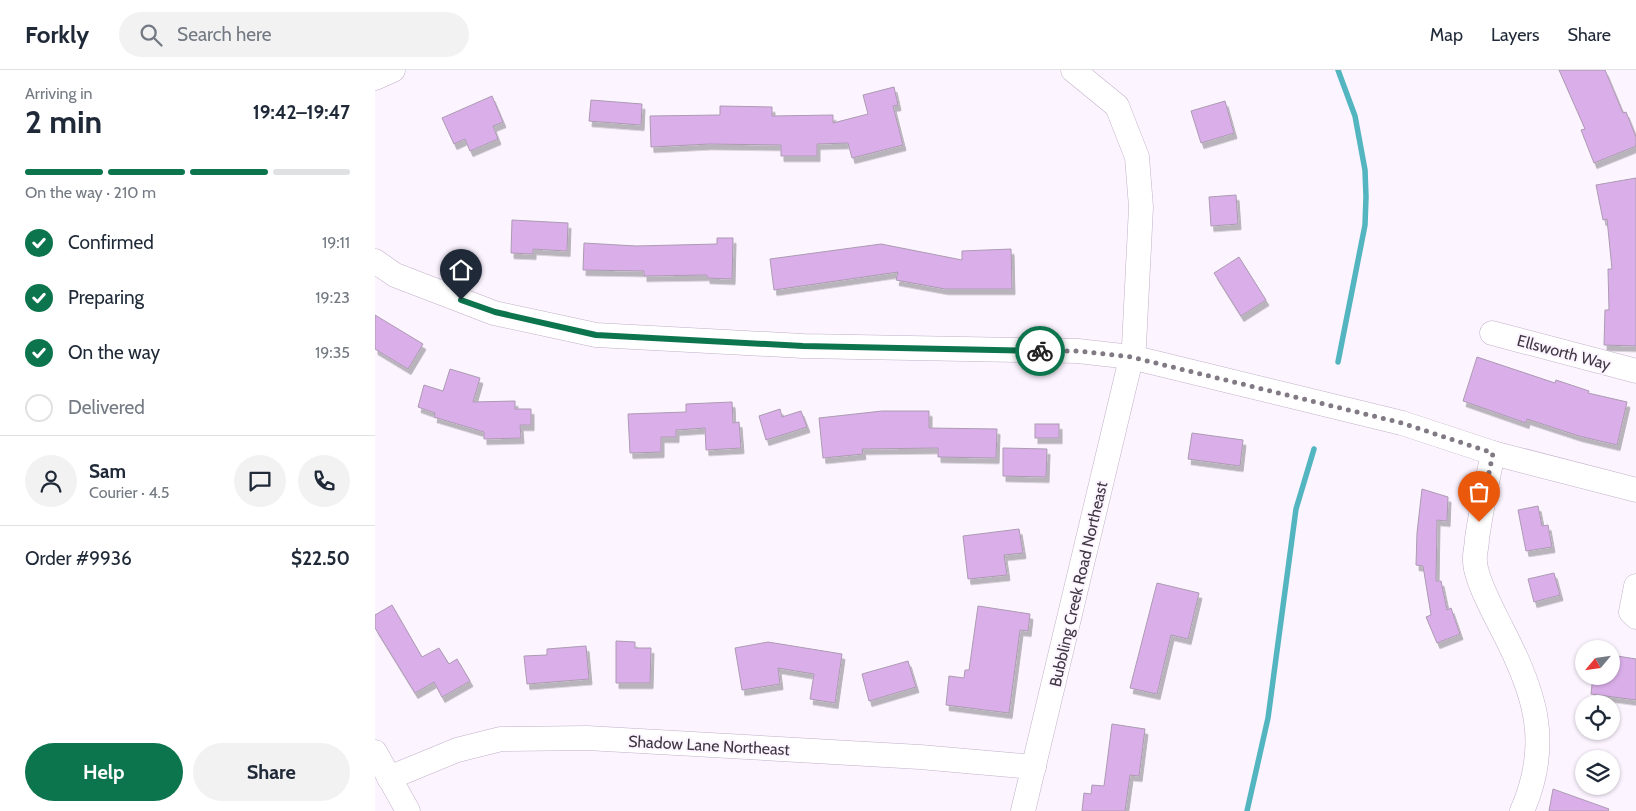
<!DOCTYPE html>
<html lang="en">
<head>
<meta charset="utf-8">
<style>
  :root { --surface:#fff; --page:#f2f2f3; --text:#1f2937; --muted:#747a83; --line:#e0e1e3; --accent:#0d754e }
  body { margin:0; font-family:Cabin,sans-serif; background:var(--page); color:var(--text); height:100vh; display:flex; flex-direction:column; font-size:19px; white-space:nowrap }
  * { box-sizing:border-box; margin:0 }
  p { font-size:16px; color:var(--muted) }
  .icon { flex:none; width:28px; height:28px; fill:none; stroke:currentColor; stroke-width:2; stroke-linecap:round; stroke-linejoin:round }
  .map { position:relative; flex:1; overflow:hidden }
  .side { display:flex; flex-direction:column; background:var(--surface); width:375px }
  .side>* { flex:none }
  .needle { width:32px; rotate:241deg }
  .tools { position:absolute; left:1200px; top:570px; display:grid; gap:10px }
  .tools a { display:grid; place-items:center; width:45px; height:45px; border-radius:50%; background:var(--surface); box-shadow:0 1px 4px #0004; font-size:25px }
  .pin { position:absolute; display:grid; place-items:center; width:42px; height:42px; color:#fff; margin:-51px -21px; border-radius:50% 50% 50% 0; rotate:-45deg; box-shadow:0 0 5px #0007 }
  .pin .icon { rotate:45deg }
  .courier { position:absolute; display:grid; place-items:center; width:50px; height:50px; margin:-25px; border:4px solid #0d754e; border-radius:50%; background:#fff; color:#222; box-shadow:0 1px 6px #0007 }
  .summary em { font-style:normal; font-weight:700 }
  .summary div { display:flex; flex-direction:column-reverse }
  .summary { display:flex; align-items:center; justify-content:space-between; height:85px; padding:0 25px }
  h1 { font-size:32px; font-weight:700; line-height:38px }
  .bar { display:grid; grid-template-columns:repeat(4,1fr); gap:8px 5px; align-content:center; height:60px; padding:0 25px }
  .bar i { height:6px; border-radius:4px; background:var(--line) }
  .bar .selected { background:var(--accent) }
  .bar p { grid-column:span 4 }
  .line { display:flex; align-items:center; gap:12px; padding:0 25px; border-top:1px solid var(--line) }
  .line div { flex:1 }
  .round { display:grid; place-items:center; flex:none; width:52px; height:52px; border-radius:26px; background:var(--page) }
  ol { padding:0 25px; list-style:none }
  li { display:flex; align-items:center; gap:15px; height:55px }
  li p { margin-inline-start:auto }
  li .icon { padding:5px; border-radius:50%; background:var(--accent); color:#fff; stroke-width:4 }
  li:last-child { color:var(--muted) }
  li i { width:28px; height:28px; border:2px solid var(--line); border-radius:50% }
  .action { display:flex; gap:10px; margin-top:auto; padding:10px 25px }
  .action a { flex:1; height:58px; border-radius:30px; background:var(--accent); color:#fff; font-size:20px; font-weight:700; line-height:58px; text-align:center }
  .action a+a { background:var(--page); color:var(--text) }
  header { display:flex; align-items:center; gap:30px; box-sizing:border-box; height:70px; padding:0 25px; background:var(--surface); border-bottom:1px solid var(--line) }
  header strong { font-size:24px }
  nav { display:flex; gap:28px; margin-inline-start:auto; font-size:18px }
  .search { width:350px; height:45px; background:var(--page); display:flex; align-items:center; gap:12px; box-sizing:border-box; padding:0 18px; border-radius:28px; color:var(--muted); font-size:19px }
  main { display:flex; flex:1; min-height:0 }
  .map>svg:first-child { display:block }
</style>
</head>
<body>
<header>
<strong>Forkly</strong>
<div class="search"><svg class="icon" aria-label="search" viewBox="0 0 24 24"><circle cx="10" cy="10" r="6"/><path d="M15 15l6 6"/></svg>Search here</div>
<nav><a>Map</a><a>Layers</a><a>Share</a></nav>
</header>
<main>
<section class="side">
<div class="summary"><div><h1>2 min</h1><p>Arriving in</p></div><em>19:42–19:47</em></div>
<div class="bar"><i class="selected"></i><i class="selected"></i><i class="selected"></i><i></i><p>On the way · 210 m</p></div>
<ol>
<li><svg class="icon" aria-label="check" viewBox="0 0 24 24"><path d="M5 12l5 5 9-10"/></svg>Confirmed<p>19:11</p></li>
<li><svg class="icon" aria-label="check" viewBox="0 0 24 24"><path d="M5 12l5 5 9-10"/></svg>Preparing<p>19:23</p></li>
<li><svg class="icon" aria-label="check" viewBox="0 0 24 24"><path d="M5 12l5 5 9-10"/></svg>On the way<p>19:35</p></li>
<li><i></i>Delivered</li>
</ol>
<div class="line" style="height:90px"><a class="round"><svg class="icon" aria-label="person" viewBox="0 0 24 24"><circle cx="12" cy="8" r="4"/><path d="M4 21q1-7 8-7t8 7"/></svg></a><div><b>Sam</b><p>Courier · 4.5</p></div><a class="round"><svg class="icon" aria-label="chat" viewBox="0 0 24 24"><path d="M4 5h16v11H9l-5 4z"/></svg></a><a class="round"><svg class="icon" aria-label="phone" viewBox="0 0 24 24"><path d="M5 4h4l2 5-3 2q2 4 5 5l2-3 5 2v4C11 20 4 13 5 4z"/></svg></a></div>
<div class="line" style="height:65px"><div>Order #9936</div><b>$22.50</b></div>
<div class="action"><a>Help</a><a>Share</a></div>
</section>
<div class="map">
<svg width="1261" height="741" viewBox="0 0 1261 741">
  <defs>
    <filter id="shadow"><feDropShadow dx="3" dy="5.5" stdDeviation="0" flood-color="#0004"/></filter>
  </defs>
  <rect width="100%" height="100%" fill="#fcf4ff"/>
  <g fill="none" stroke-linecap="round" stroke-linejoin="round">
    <g stroke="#52b5bf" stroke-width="5.5">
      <polyline points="963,292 990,155 991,127 990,100 980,46 963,0"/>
      <polyline points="872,741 893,648 921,439 939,379"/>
    </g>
  </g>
  <g fill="#daafe9" stroke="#ac9ab2" filter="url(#shadow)">
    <polygon points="1184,0 1230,0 1248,43 1251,42 1261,67 1261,76 1219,93 1206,60 1210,59"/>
    <polygon points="519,17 523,35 518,36 528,75 477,88 473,73 442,74 442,86 406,86 406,75 334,74 276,77 275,46 345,45 345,36 397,37 397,46 458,45 458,53 493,44 488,25"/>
    <polygon points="117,26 128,52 118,56 123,69 95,81 90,69 79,74 67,48"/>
    <polygon points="216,30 267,34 266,55 214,51"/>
    <polygon points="850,31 859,63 826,73 816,41"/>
    <polygon points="1261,108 1261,276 1229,275 1230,240 1234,240 1233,199 1237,199 1232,149 1228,150 1221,115"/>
    <polygon points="861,125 863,154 836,156 834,127"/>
    <polygon points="137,150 193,153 192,181 158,179 158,184 136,183"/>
    <polygon points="342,168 358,168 357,209 332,208 332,205 269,206 269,201 208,200 209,173 261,176 342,174"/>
    <polygon points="506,174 587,190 587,181 636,179 637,219 570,219 521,210 523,202 399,220 395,189"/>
    <polygon points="864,187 891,230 866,246 839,203"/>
    <polygon points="0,245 48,274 33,299 0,279"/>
    <polygon points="1102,287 1180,313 1181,310 1214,321 1213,323 1252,332 1242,375 1204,366 1152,349 1151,353 1088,331"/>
    <polygon points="75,299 105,308 98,332 140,331 140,339 156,339 156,355 145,355 146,368 109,369 109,362 59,347 60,343 43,337 49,315 68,321"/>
    <polygon points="357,332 358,353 364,352 366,378 331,380 330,358 301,360 301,367 286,367 286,382 255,383 253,344 311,342 311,334"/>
    <polygon points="405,339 407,347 426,341 432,357 391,370 384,346"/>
    <polygon points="507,341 554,341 554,358 622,359 621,388 563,387 563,378 487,379 488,384 448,388 444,348"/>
    <rect x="660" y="354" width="24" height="14"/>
    <polygon points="817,363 868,370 865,396 813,389"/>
    <polygon points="628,378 672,379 671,407 628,406"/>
    <polygon points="1047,419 1073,427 1072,451 1062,450 1061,511 1066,511 1072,540 1076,538 1085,564 1062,573 1051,547 1056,545 1048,496 1041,495 1042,463"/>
    <polygon points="1163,436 1167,456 1173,455 1177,477 1151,481 1143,440"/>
    <polygon points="644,459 648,483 629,485 632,505 593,509 588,466"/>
    <polygon points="1179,503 1185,525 1159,532 1153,509"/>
    <polygon points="782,513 824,523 813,569 796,565 782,624 755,618"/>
    <polygon points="17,535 47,587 64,578 74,594 82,589 95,611 67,627 59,612 40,623 0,558 0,545"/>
    <polygon points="603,536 655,544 653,561 645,560 634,643 571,635 574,606 589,608 590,600 594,600"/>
    <polygon points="241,571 260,572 260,578 276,578 275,613 241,613"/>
    <polygon points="393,572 467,584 460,633 435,629 439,604 403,598 405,614 367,620 360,578"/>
    <polygon points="211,576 214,609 152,614 149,586 172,585 172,579"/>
    <polygon points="1236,585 1261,589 1261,630 1216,624 1218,606 1236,606"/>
    <polygon points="533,591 541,617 494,631 487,604"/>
    <polygon points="737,654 770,659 764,706 755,705 750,741 707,741 709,723 716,724 717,715 729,716"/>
    <polygon points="1178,719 1234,739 1233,741 1174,741"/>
  </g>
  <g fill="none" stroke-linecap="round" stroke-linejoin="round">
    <defs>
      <g id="minor">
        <polyline points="0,8 18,0"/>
        <polyline points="0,191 20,205 119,243 221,265 428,276 703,281 756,287 1027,353 1118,383 1261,420"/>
        <polyline points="1117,263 1261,301"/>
        <path d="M1118 383C1112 412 1106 440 1102 469 1102 476 1099 485 1100 492 1101 510 1119 543 1127 559 1160 622 1177 673 1147 741"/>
        <polyline points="1261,516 1256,542 1261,547"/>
        <polyline points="0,682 33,741"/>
        <polyline points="14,708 82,680 126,669 212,668 545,687 659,697"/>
        <polyline points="648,741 759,276 766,137 762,87 742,36 698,0"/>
      </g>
    </defs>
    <use href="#minor" stroke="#c2b0c9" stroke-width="25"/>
    <use href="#minor" stroke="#fff" stroke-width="24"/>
  </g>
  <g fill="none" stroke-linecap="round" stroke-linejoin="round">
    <polyline stroke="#817a84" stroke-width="5" stroke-dasharray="0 9" points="665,281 703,281 756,287 1027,353 1118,383 1104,452"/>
    <polyline stroke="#0d754e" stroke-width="6" points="86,230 120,242 221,265 428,276 665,281"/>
  </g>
  <g text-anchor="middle" stroke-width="4" stroke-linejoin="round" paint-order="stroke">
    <g font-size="16" fill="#3f3842" stroke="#fcf4ff">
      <text transform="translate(1189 282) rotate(15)" y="6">Ellsworth Way</text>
      <text transform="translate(703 514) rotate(-77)" y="6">Bubbling Creek Road Northeast</text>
      <text transform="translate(334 675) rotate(3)" y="6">Shadow Lane Northeast</text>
    </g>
  </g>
</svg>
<div class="tools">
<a><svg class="needle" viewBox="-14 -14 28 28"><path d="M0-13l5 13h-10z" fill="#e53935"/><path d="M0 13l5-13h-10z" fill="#747a83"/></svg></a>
<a><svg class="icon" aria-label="locate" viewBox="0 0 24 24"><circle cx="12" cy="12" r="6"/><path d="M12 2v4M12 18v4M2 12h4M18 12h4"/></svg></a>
<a><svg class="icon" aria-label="layers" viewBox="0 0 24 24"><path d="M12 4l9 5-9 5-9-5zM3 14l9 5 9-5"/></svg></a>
</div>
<div class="pin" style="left:1104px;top:452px;background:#ea580c"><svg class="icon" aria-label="bag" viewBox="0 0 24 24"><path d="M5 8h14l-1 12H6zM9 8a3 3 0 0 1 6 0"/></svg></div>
<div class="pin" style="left:86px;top:230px;background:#1f2937"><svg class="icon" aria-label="home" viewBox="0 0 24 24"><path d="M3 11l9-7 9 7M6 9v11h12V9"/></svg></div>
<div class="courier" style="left:665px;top:281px"><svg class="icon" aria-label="bike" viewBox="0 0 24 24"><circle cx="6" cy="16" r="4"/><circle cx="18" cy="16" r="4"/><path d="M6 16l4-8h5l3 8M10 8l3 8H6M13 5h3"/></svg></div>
</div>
</main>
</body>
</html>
